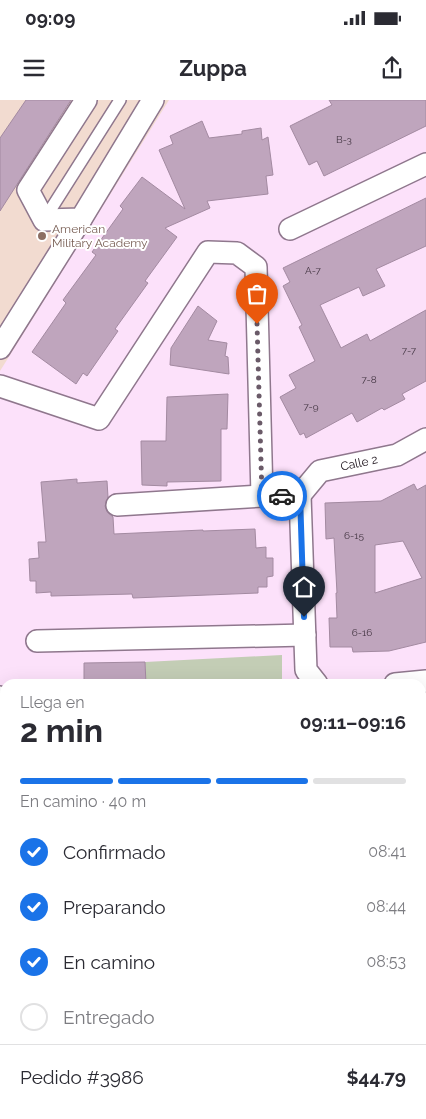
<!DOCTYPE html>
<html lang="es">
<head>
<meta charset="utf-8">
<style>
  :root { --surface:#fff; --page:#f7f7f7; --text:#2b2b33; --muted:#7c7c81; --line:#e1e1e2; --accent:#1a73e8 }
  body { margin:0; font-family:Raleway,sans-serif; background:var(--page); color:var(--text); height:100vh; display:flex; flex-direction:column; font-size:19px; white-space:nowrap }
  * { box-sizing:border-box; margin:0 }
  p { font-size:16px; color:var(--muted) }
  .icon { flex:none; width:28px; height:28px; fill:none; stroke:currentColor; stroke-width:2; stroke-linecap:round; stroke-linejoin:round }
  .map { position:relative; flex:1; overflow:hidden }
  .panel { position:absolute; left:0px; top:579px; width:426px; height:441px; display:flex; flex-direction:column; background:var(--surface); border-radius:15px 15px 0 0; box-shadow:0 5px 20px #0002 }
  .panel>* { flex:none }
  .pin { position:absolute; display:grid; place-items:center; width:42px; height:42px; color:#fff; margin:-51px -21px; border-radius:50% 50% 50% 0; rotate:-45deg; box-shadow:0 0 5px #0007 }
  .pin .icon { rotate:45deg }
  .courier { position:absolute; display:grid; place-items:center; width:50px; height:50px; margin:-25px; border:4px solid #1a73e8; border-radius:50%; background:#fff; color:#222; box-shadow:0 1px 6px #0007 }
  .summary em { font-style:normal; font-weight:700 }
  .summary div { display:flex; flex-direction:column-reverse }
  .summary { display:flex; align-items:center; justify-content:space-between; height:85px; padding:0 20px }
  h1 { font-size:32px; font-weight:700; line-height:38px }
  .bar { display:grid; grid-template-columns:repeat(4,1fr); gap:8px 5px; align-content:center; height:60px; padding:0 20px }
  .bar i { height:6px; border-radius:4px; background:var(--line) }
  .bar .active { background:var(--accent) }
  .bar p { grid-column:span 4 }
  .line { display:flex; align-items:center; gap:12px; padding:0 20px; border-top:1px solid var(--line) }
  .line div { flex:1 }
  ol { padding:0 20px; list-style:none }
  li { display:flex; align-items:center; gap:15px; height:55px }
  li p { margin-inline-start:auto }
  li .icon { padding:5px; border-radius:50%; background:var(--accent); color:#fff; stroke-width:4 }
  li:last-child { color:var(--muted) }
  li i { width:28px; height:28px; border:2px solid var(--line); border-radius:50% }
  .status { display:flex; justify-content:space-between; align-items:center; height:35px; padding:0 25px; background:var(--surface); direction:ltr }
  .status svg { height:14px; fill:currentColor }
  header { display:flex; justify-content:space-between; align-items:center; height:65px; padding:0 20px; background:var(--surface); font-size:22px; font-weight:700 }
  .map>svg:first-child { display:block }
</style>
</head>
<body>
<div class="status"><b>09:09</b><svg viewBox="0 0 49 12"><path d="M0 12V9h3v3zM5 12V6h3v6zM10 12V3h3v9zM15 12V0h3v12zM26 1h20v11H26zM47 4h2v5h-2z"/></svg></div>
<header><svg class="icon" aria-label="menu" viewBox="0 0 24 24"><path d="M4 6h16M4 12h16M4 18h16"/></svg>Zuppa<svg class="icon" aria-label="share" viewBox="0 0 24 24"><path d="M12 15V3M7 8l5-5 5 5M5 13v7h14v-7"/></svg></header>
<div class="map">
<svg width="426" height="1019" viewBox="0 0 426 1019">
  <rect width="100%" height="100%" fill="#fce1fa"/>
  <polygon fill="#f2dbd0" points="0,0 169,0 0,271"/>
  <polygon fill="#c3cdb5" points="282,555 282,584 146,584 145,562"/>
  <g fill="#bfa5bd" stroke="#a38aa1" fill-rule="evenodd">
    <polygon points="26,0 71,0 0,111 0,38"/>
    <polygon points="329,0 426,0 426,26 324,76 317,61 309,65 290,26 332,5"/>
    <polygon points="202,21 209,38 242,34 242,31 261,28 262,40 268,37 273,75 266,76 268,94 207,101 210,108 165,128 177,137 145,181 148,183 115,229 118,231 87,276 83,273 76,284 32,252 66,203 63,200 96,155 92,152 123,109 120,106 142,77 185,109 159,50 173,44 170,36"/>
    <polygon points="426,98 426,146 376,169 385,186 363,196 359,187 320,205 341,248 367,234 370,241 426,210 426,281 402,294 405,299 384,310 382,308 357,322 352,313 306,338 304,333 300,335 280,297 296,288 289,275 315,261 299,227 302,225 283,186 290,182 283,168"/>
    <polygon points="198,206 217,221 208,240 227,243 225,256 228,257 229,274 170,265 171,248"/>
    <polygon points="228,294 227,329 221,329 221,381 167,382 167,386 142,385 141,341 166,341 167,297"/>
    <polygon points="77,379 77,383 107,381 108,397 105,406 107,412 113,417 114,434 203,430 203,431 255,429 256,448 266,447 266,458 273,458 273,476 267,477 267,487 258,487 258,493 133,498 132,494 51,496 51,492 36,493 36,481 30,481 29,459 39,458 38,442 46,442 41,382"/>
    <path d="M414 384 417 390 426 385V542L389 551 353 552 352 547H330L329 518H337L336 493H337L334 438 326 439 325 403 381 401ZM403 441 422 478 375 493V445Z"/>
    <polygon points="145,562 146,584 84,584 84,563"/>
  </g>
  <g fill="none" stroke-linecap="round" stroke-linejoin="round">
    <defs>
      <g id="lane">
        <polyline points="44,120 120,0"/>
        <polyline points="0,592 5,617"/>
      </g>
      <g id="street">
        <polyline points="86,0 28,90 44,120 81,119 153,0"/>
        <polyline points="290,129 426,64"/>
        <polyline points="0,248 81,119"/>
        <polyline points="0,286 99,319 208,152 237,153 256,167 262,396"/>
        <polyline points="300,395 306,570 317,584"/>
        <polyline points="300,395 320,371 397,355 426,339"/>
        <polyline points="117,405 262,396 300,395"/>
        <polyline points="37,541 305,535"/>
        <polyline points="395,584 426,581"/>
        <polyline points="421,766 426,766"/>
        <polyline points="21,1019 21,1015"/>
        <polyline points="392,1019 392,1015"/>
      </g>
    </defs>
    <use href="#lane" stroke="#8f778d" stroke-width="14"/>
    <use href="#street" stroke="#8f778d" stroke-width="24"/>
    <use href="#lane" stroke="#fff" stroke-width="11"/>
    <use href="#street" stroke="#fff" stroke-width="21"/>
  </g>
  <g fill="none" stroke-linecap="round" stroke-linejoin="round">
    <polyline stroke="#6a5a68" stroke-width="5" stroke-dasharray="0 9" points="257,224 262,396 282,396"/>
    <polyline stroke="#1a73e8" stroke-width="6" points="282,396 300,395 304,517"/>
  </g>
  <circle fill="#8d6e63" stroke="#fff" stroke-width="2" cx="42" cy="136" r="5"/>
  <g text-anchor="middle" stroke-width="4" stroke-linejoin="round" paint-order="stroke">
    <g font-size="10" fill="#443643">
      <text x="344" y="43">B-3</text>
      <text x="313" y="174">A-7</text>
      <text x="409" y="254">7-7</text>
      <text x="369" y="283">7-8</text>
      <text x="311" y="310">7-9</text>
      <text x="354" y="439">6-15</text>
      <text x="362" y="536">6-16</text>
    </g>
    <g font-size="12" fill="#785e54" stroke="#fff" text-anchor="start">
      <text x="52" y="133">American<tspan x="52" dy="14">Military Academy</tspan></text>
    </g>
    <g font-size="12" fill="#1b111a" stroke="#fff">
      <text transform="translate(359 363) rotate(-12)" y="4">Calle 2</text>
    </g>
  </g>
</svg>
<div class="pin" style="left:257px;top:224px;background:#ea580c"><svg class="icon" aria-label="bag" viewBox="0 0 24 24"><path d="M5 8h14l-1 12H6zM9 8a3 3 0 0 1 6 0"/></svg></div>
<div class="pin" style="left:304px;top:517px;background:#1f2937"><svg class="icon" aria-label="home" viewBox="0 0 24 24"><path d="M3 11l9-7 9 7M6 9v11h12V9"/></svg></div>
<div class="courier" style="left:282px;top:396px"><svg class="icon" aria-label="car" viewBox="0 0 24 24"><path d="M5 17H2v-5l4-1 3-4h7l3 4 3 1v5h-3M9 17h6M6 11h13"/><circle cx="7" cy="17" r="2"/><circle cx="17" cy="17" r="2"/></svg></div>
<section class="panel">
<div class="summary"><div><h1>2 min</h1><p>Llega en</p></div><em>09:11–09:16</em></div>
<div class="bar"><i class="active"></i><i class="active"></i><i class="active"></i><i></i><p>En camino · 40 m</p></div>
<ol>
<li><svg class="icon" aria-label="check" viewBox="0 0 24 24"><path d="M5 12l5 5 9-10"/></svg>Confirmado<p>08:41</p></li>
<li><svg class="icon" aria-label="check" viewBox="0 0 24 24"><path d="M5 12l5 5 9-10"/></svg>Preparando<p>08:44</p></li>
<li><svg class="icon" aria-label="check" viewBox="0 0 24 24"><path d="M5 12l5 5 9-10"/></svg>En camino<p>08:53</p></li>
<li><i></i>Entregado</li>
</ol>
<div class="line" style="height:65px"><div>Pedido #3986</div><b>$44.79</b></div>
</section>
</div>
</body>
</html>
